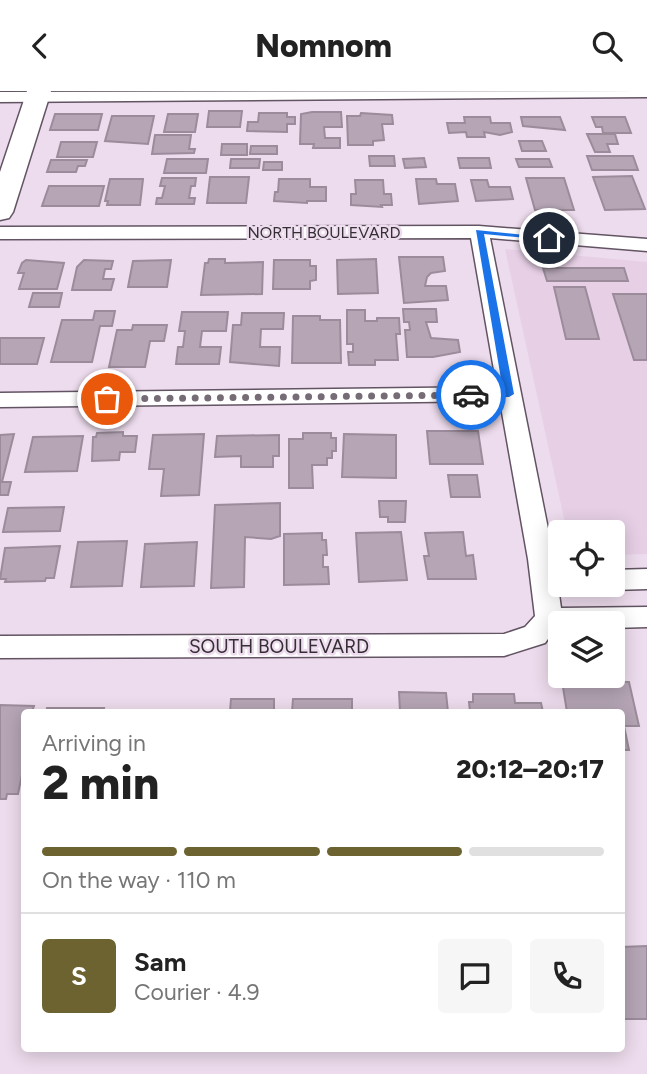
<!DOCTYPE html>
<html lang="en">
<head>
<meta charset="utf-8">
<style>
  :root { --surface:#fff; --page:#f6f6f6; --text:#222; --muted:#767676; --line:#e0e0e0; --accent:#6d6330 }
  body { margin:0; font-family:Figtree,sans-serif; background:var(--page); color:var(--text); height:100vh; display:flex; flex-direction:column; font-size:26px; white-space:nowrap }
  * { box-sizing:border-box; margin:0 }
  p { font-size:23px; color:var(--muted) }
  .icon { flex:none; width:38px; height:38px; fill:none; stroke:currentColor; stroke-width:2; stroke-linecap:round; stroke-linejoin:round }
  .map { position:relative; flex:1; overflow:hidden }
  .drawer { position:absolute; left:21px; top:618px; width:604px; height:343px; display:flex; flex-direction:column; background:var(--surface); border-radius:7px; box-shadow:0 4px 18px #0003 }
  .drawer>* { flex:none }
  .fabs { position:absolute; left:548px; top:429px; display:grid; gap:14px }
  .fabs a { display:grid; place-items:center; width:77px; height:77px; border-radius:7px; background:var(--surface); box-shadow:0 4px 18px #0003; font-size:35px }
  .pin { position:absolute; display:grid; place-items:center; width:60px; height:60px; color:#fff; margin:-30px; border:4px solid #fff; border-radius:50%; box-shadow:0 2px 7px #0007 }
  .courier { position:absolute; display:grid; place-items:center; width:70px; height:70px; margin:-35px; border:5px solid #1a73e8; border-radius:50%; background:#fff; color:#222; box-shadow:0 2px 9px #0007 }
  .head em { font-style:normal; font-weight:800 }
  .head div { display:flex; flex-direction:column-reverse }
  .head { display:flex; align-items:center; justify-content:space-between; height:119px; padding:0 21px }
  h1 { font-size:46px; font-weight:800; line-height:52px }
  .bar { display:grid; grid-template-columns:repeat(4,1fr); gap:10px 7px; align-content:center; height:84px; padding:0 21px }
  .bar i { height:9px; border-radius:5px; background:var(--line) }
  .bar .current { background:var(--accent) }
  .bar p { grid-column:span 4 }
  .line { display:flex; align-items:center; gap:18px; padding:0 21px; border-top:2px solid var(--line) }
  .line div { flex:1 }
  .round { display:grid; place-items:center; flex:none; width:74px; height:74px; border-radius:7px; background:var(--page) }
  header { display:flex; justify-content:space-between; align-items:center; height:91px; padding:0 21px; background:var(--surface); font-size:32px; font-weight:800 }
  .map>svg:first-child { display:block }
</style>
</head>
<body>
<header><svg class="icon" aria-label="back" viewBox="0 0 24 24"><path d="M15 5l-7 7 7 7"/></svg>Nomnom<svg class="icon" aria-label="search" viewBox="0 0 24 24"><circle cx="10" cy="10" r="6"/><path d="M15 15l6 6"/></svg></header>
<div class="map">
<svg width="647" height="983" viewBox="0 0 647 983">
  <rect width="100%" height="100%" fill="#eddced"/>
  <polygon fill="#e7d0e6" points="505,158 647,171 647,463 613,464 612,441 567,441"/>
  <g fill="#b5a5b5" stroke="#9c8c9b" stroke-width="2">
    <polygon points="209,20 242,20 240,36 207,36"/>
    <polygon points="312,21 341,21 342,36 324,36 325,47 340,47 340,57 313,57 314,53 300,53 301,23"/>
    <polygon points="259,22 287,22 287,26 295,26 295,33 287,33 287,41 247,40 248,31 258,31"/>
    <polygon points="361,22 392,24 393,33 382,33 384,49 373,50 373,54 348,54 347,25 360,25"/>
    <polygon points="55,23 102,23 98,39 50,39"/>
    <polygon points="168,23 198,23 195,41 164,41"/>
    <polygon points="112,25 154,25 148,53 105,50"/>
    <polygon points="464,26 490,26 491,32 510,32 512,41 500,44 484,41 485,46 467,46 466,41 449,42 447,32 465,32"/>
    <polygon points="521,26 560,26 565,39 523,35"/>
    <polygon points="592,26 625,26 631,42 603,42 602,36 596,36"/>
    <polygon points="587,43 615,43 618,53 607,53 610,61 595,61"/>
    <polygon points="155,44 191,44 189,58 195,58 194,62 152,63"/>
    <polygon points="519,50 542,50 546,60 522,60"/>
    <polygon points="61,51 97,51 93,66 57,66"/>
    <polygon points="222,53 247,53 247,64 221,64"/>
    <polygon points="251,55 277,55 277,63 250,63"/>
    <polygon points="369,65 394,65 395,75 370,75"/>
    <polygon points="587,65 633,65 638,79 592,79"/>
    <polygon points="424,67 426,76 405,77 403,68"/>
    <polygon points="458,67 489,67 491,77 460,77"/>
    <polygon points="167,68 208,68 206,82 164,82"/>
    <polygon points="231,68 260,68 259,77 230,77"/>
    <polygon points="516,68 549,68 552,76 519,76"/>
    <polygon points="51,69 87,69 85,75 78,75 76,81 47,81"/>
    <polygon points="264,71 282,71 282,79 263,79"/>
    <polygon points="632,85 645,118 605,119 593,86"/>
    <polygon points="210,86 249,86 246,112 207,112"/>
    <polygon points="162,87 196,87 195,95 191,95 189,107 195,107 194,113 156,113 157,107 162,107 165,95 160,95"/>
    <polygon points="526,87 564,87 574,119 535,119"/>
    <polygon points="110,88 143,88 140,114 107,114 108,110 105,110"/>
    <polygon points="279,88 310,88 310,96 326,96 326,110 307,110 307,112 274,110 275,101 278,101"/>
    <polygon points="416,88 436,88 437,93 455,93 458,110 419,113"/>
    <polygon points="355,89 383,89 384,103 391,103 392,114 381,114 382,116 351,114 351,103 356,103"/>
    <polygon points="471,89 487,89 489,96 510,96 513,108 476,110"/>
    <polygon points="49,95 104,95 99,115 42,115"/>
    <polygon points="399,166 443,166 445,180 431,182 427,186 425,195 446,195 448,209 404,212"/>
    <polygon points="209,168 225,168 225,172 263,171 262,203 201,204 205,172 208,172"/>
    <polygon points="376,168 378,202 338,203 337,169"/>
    <polygon points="26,169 64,172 57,198 19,198 24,182 18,182 22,172"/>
    <polygon points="84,169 113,170 111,178 105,178 103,188 114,188 111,199 72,199 77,176"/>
    <polygon points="171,169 167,196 128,196 133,170"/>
    <polygon points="274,169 310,169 310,175 316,175 316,189 310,190 310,198 273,198"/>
    <polygon points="543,177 624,177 628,190 547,190"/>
    <polygon points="554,196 585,196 599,248 566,248"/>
    <polygon points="33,202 62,202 59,216 29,216"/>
    <polygon points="613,203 647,203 647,269 634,269"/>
    <polygon points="403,218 436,218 437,231 426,231 431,247 458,249 460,261 433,266 407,266 405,239 410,239 409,231 404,231"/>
    <polygon points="347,219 365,219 365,230 377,230 377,227 399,227 400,243 396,243 398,269 375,269 375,274 349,274 348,261 353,261 353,253 347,253"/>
    <polygon points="95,220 115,220 112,235 100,235 92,271 51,271 62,229 93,229"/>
    <polygon points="182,221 228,221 226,240 202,240 200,256 221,256 219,273 176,273 178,256 183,256 185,240 179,240"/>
    <polygon points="242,222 284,222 283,238 261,238 260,256 280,256 279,275 230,271 233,234 241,234"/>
    <polygon points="293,225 320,225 320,229 340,229 341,272 292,272"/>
    <polygon points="133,234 167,234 164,250 150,250 145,276 109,276 117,239 132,239"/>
    <polygon points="0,247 44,247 37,273 0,273"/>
    <polygon points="427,340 478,340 483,373 430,373"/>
    <polygon points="123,341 123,345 137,345 135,361 120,361 119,369 92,370 93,346 96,346 97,342"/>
    <polygon points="303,342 331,342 331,347 336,347 336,360 332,360 332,367 327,367 327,374 312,374 313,397 289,397 289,348 303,348"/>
    <polygon points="14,343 2,391 11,391 8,404 0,404 0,344"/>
    <polygon points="204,343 199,404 161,405 164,378 149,378 153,344"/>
    <polygon points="344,343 396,344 396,387 342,386"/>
    <polygon points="279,344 279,365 273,365 273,376 241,376 241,365 215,366 217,345"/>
    <polygon points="83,345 77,380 25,381 33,346"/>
    <polygon points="448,384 477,384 480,406 451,406"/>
    <polygon points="379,410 406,410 405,431 388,431 388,426 380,426"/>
    <polygon points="280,412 280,445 271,448 245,446 244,496 211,497 215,414"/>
    <polygon points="64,416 60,440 3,441 8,417"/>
    <polygon points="401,441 407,489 359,491 356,442"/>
    <polygon points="463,441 466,465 473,464 476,488 428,488 424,465 429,465 425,442"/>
    <polygon points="322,442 322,449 326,449 327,464 323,464 323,476 328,476 329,493 284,494 284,443"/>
    <polygon points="127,450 122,495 71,496 78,451"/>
    <polygon points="197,451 194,495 141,496 145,453"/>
    <polygon points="60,455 54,487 46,487 45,490 5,491 6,488 0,488 5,457"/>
    <polygon points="562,590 629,591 639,635 624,635 629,659 621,659 621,621 567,621"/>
    <polygon points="399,601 446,602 448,621 364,621 400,620"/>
    <polygon points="473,603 514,603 515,612 541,612 543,621 470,621 469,611 473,611"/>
    <polygon points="231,608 274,608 274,621 230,621"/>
    <polygon points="293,608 352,608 352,621 292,621"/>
    <polygon points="0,614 34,615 32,621 24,621 24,674 18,703 7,703 6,708 0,708"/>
    <polygon points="47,617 104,617 103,621 46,621"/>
    <polygon points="647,855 647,928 622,928 621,856"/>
  </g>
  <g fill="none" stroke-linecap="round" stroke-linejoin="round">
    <defs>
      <g id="minor">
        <polygon points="647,0 647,6 0,11 0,1"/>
        <polygon points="479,135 647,148 647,160 490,147 554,468 561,517 647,516 647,536 612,537 612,532 560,532 560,537 556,537 545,552 504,565 0,567 0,545 504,543 525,536 535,525 528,468 500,310 0,316 0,302 497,296 471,147 0,148 0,136"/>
        <polygon points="647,478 647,498 612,499 601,494 612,494 612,479"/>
      </g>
      <polygon id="secondary" points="27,0 51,0 13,121 9,127 0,129 0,81"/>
    </defs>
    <use href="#minor" stroke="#625462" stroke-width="3"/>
    <use href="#secondary" stroke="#625462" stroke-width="3"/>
    <use href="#minor" fill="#fff" fill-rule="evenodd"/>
    <use href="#secondary" fill="#fff" fill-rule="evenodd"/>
  </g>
  <polygon fill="#1a73e8" points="476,139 553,147 549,149 484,143 514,303 509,306 471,307 466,304 471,301 503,300"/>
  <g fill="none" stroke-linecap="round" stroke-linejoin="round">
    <polyline stroke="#756c75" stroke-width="7" stroke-dasharray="0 12.6" points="107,308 471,304"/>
  </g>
  <g text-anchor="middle" stroke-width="5" stroke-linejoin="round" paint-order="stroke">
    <g font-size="16" fill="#352f35" stroke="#eddced">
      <text x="324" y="147">NORTH BOULEVARD</text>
    </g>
    <g font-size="19" fill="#352f35" stroke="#eddced">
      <text x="279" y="562">SOUTH BOULEVARD</text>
    </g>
  </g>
</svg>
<div class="fabs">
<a><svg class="icon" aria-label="locate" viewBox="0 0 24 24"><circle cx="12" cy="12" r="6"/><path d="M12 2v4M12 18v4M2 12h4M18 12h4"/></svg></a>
<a><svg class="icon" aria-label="layers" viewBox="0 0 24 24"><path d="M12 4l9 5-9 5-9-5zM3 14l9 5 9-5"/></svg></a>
</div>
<div class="pin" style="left:107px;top:308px;background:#ea580c"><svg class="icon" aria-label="bag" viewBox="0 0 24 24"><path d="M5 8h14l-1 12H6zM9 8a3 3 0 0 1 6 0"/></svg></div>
<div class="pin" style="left:549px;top:147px;background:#1f2937"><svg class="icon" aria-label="home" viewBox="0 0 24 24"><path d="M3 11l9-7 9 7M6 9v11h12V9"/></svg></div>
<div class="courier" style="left:471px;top:304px"><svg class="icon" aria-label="car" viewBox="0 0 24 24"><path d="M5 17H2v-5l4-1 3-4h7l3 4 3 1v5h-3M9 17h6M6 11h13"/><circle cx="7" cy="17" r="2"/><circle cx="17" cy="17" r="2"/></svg></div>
<section class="drawer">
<div class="head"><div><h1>2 min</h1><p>Arriving in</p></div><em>20:12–20:17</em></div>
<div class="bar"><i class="current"></i><i class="current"></i><i class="current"></i><i></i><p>On the way · 110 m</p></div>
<div class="line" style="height:126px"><b class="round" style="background:var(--accent);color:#fff">S</b><div><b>Sam</b><p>Courier · 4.9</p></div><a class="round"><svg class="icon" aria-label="chat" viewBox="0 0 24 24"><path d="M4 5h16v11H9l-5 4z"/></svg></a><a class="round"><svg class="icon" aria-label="phone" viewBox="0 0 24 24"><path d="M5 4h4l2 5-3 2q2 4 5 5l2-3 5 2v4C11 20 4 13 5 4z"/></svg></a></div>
</section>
</div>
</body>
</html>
